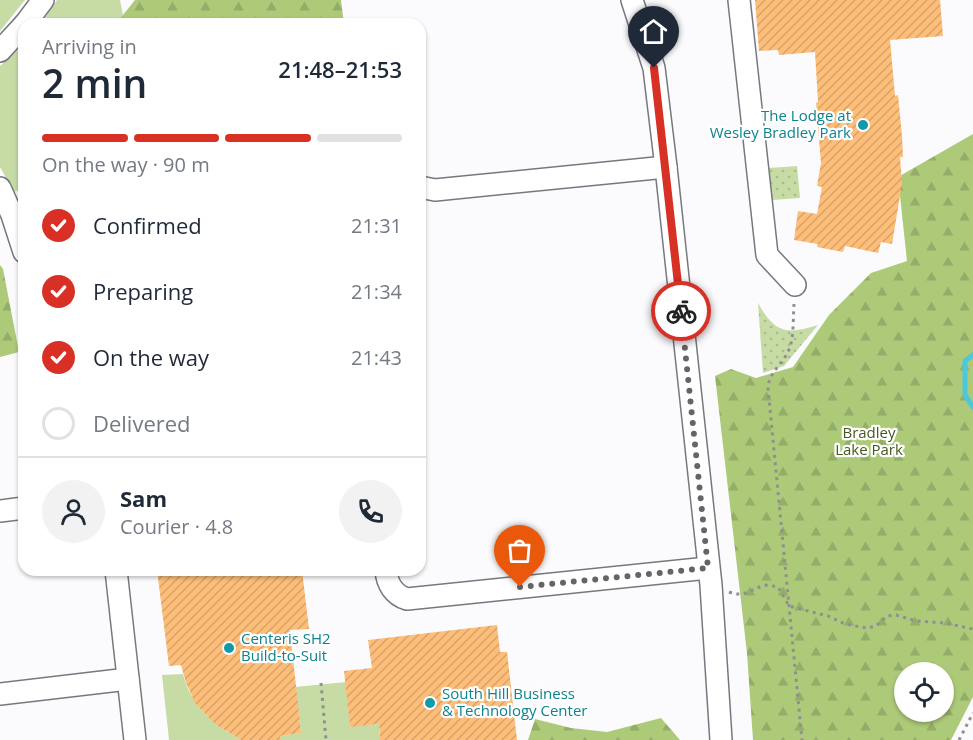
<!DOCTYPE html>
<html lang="en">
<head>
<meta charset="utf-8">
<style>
  :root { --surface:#fff; --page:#f2f2f3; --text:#1f2937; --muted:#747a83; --line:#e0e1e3; --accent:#d93025 }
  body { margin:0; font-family:"Open Sans",sans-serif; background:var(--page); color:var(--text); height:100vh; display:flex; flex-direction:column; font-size:22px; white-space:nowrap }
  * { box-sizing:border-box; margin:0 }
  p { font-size:20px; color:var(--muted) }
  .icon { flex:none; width:33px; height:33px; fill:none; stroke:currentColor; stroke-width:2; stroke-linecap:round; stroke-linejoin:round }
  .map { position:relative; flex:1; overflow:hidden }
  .side { position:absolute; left:18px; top:18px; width:408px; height:558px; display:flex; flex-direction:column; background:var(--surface); border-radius:18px; box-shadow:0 2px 4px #0004 }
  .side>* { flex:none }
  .fabs { position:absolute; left:894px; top:662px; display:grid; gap:12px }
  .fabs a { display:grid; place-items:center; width:60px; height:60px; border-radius:50%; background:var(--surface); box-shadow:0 2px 4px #0004; font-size:30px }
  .pin { position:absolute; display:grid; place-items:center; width:51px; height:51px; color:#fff; margin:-62px -26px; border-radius:50% 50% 50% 0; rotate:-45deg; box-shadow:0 0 6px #0007 }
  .pin .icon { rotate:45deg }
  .courier { position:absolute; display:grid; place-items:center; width:60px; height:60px; margin:-30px; border:4px solid #d93025; border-radius:50%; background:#fff; color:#222; box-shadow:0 2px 8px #0007 }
  .overview em { font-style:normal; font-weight:600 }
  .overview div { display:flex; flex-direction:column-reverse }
  .overview { display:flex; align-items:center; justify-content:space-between; height:102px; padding:0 24px }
  h1 { font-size:39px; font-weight:600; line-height:45px }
  .bar { display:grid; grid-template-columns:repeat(4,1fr); gap:9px 6px; align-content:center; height:72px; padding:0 24px }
  .bar i { height:8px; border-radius:4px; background:var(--line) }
  .bar .current { background:var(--accent) }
  .bar p { grid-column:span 4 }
  .line { display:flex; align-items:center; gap:15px; padding:0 24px; border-top:2px solid var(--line) }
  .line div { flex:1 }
  .round { display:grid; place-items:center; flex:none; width:63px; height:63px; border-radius:32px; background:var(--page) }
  ol { padding:0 24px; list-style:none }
  li { display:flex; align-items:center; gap:18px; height:66px }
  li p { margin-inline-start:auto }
  li .icon { padding:6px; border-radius:50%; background:var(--accent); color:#fff; stroke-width:4 }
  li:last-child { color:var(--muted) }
  li i { width:33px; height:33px; border:3px solid var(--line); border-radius:50% }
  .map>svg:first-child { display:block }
</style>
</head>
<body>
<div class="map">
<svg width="973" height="740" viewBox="0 0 973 740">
  <defs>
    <pattern id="forest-firs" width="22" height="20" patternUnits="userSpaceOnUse" patternTransform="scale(1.5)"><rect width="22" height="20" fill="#adca79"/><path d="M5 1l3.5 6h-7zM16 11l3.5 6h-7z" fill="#94ad68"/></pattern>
    <pattern id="garden-dots" width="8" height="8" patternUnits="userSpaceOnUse" patternTransform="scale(1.5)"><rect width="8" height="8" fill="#c7dca5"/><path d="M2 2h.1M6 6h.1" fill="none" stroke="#aabc8d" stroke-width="1.8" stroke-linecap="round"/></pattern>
    <pattern id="building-hatch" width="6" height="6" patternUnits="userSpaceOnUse" patternTransform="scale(1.5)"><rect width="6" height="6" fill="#fdbe7a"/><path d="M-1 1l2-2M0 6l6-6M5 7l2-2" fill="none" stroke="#d8a269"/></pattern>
  </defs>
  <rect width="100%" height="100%" fill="#fbfbfe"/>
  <g fill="#c7dca5">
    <polygon points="0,0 25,0 0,31"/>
    <polygon points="57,0 120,0 123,15 119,24 41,24"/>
    <polygon points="24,45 24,188 14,192 0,167 0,66"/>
    <path d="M183 674C191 707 213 723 241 740H169L162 675Z"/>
    <polygon points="346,682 350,726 379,724 380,740 281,740 280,736 301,733 295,687"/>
  </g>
  <g fill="url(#forest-firs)" fill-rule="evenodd">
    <polygon points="135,0 341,0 344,24 119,24 119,20"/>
    <path d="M973 134V697L951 740H753L747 653 715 376 731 369 756 378 793 367 829 315 871 273 907 261 898 177ZM904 672H944V711H904Z"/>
    <polygon points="0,265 3,269 19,352 0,357"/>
    <polygon points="661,718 680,740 528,740 535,719 571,728 607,732"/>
  </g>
  <g fill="url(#garden-dots)">
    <polygon points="797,166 800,198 772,200 769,168"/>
    <path d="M758 303C775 333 786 335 818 325L784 366 763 373Z"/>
  </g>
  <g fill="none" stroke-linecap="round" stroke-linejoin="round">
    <polyline stroke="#4cc8dc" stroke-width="5" points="973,355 965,361 965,395 973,407"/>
  </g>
  <g fill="url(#building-hatch)">
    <polygon points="755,0 940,0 943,36 890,40 895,96 898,95 902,136 903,157 900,157 902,183 892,244 881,242 878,253 845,246 843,252 817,247 818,244 794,240 798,211 817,214 822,187 817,186 821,163 816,103 818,102 815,52 779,55 778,50 759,51"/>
    <polygon points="157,570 302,570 309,629 290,630 301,733 280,736 281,740 241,740 215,724 195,703 186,683 181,665 169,666"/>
    <polygon points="497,625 500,652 507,652 517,740 380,740 379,724 350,727 344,671 372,668 368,640"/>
  </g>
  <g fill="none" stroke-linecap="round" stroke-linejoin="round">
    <defs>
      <g id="minor">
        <polyline points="632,0 654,68 666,167 711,585 721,740"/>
        <polyline points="739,0 767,255 795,285"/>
        <polyline points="25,24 43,0"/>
        <polyline points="0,51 24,25"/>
        <polyline points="420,187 435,190 666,167"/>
        <polyline points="0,188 12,215 24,252"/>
        <polyline points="0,511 24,508"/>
        <polyline points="116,570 135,740"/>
        <path d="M386 570C387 584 394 595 407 599L708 568"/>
        <polyline points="0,694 128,679"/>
      </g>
    </defs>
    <use href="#minor" stroke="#77777f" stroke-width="24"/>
    <g stroke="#8f8f92" stroke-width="3" stroke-dasharray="3 4.5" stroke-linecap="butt">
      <path d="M794 304C793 318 794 334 790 347 784 364 769 371 768 388L802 740"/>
      <path d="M729 592C746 599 754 586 768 585 772 585 775 587 778 587L789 606 828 616 845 624 867 628 876 626 887 616 896 615 916 621 945 623 973 629"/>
      <polyline points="321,683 326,740"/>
      <polyline points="959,740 973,713"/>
    </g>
    <use href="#minor" stroke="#fff" stroke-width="21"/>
  </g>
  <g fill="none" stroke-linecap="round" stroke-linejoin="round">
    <polyline stroke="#656568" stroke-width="6" stroke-dasharray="0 10.8" points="520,587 708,568 681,311"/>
    <polyline stroke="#d93025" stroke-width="8" points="654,68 681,311"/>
  </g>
  <g fill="#0f9aa8" stroke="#fff" stroke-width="2">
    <circle cx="863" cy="125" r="6"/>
    <circle cx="229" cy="648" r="6"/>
    <circle cx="430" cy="703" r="6"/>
  </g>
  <g text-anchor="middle" stroke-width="4.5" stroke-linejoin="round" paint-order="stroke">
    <g font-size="15" fill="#0d838f" stroke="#fff" text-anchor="start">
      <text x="851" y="121" text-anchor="end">The Lodge at<tspan x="851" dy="17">Wesley Bradley Park</tspan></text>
      <text x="241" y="644">Centeris SH2<tspan x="241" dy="17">Build-to-Suit</tspan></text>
      <text x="442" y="699">South Hill Business<tspan x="442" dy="17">&amp; Technology Center</tspan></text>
    </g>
    <g font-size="15" fill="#475920" stroke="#fff">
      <text x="869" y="438">Bradley<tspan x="869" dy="17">Lake Park</tspan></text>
    </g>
  </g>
</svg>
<div class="fabs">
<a><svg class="icon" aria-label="locate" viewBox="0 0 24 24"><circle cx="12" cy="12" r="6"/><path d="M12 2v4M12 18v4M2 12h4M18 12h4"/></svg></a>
</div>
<div class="pin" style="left:520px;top:587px;background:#ea580c"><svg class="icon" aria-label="bag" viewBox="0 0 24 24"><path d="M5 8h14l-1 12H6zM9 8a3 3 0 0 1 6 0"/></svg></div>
<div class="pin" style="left:654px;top:68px;background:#1f2937"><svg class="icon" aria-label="home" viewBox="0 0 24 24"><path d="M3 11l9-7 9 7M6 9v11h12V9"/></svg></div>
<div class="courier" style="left:681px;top:311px"><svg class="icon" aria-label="bike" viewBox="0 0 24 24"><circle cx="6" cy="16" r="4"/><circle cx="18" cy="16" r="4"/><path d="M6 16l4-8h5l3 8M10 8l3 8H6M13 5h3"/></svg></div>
<section class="side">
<div class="overview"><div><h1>2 min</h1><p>Arriving in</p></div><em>21:48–21:53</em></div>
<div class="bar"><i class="current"></i><i class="current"></i><i class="current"></i><i></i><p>On the way · 90 m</p></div>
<ol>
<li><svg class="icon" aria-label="check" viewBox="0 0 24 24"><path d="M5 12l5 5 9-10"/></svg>Confirmed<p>21:31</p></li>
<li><svg class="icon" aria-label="check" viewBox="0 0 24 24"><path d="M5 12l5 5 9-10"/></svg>Preparing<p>21:34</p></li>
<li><svg class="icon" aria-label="check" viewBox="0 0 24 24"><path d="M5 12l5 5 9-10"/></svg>On the way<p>21:43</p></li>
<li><i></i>Delivered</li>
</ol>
<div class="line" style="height:108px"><a class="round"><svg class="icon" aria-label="person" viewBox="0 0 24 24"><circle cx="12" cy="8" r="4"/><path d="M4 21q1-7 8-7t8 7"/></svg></a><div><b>Sam</b><p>Courier · 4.8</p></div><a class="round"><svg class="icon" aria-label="phone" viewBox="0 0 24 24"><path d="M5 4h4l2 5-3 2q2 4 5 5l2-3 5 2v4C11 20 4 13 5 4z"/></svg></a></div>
</section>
</div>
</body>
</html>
